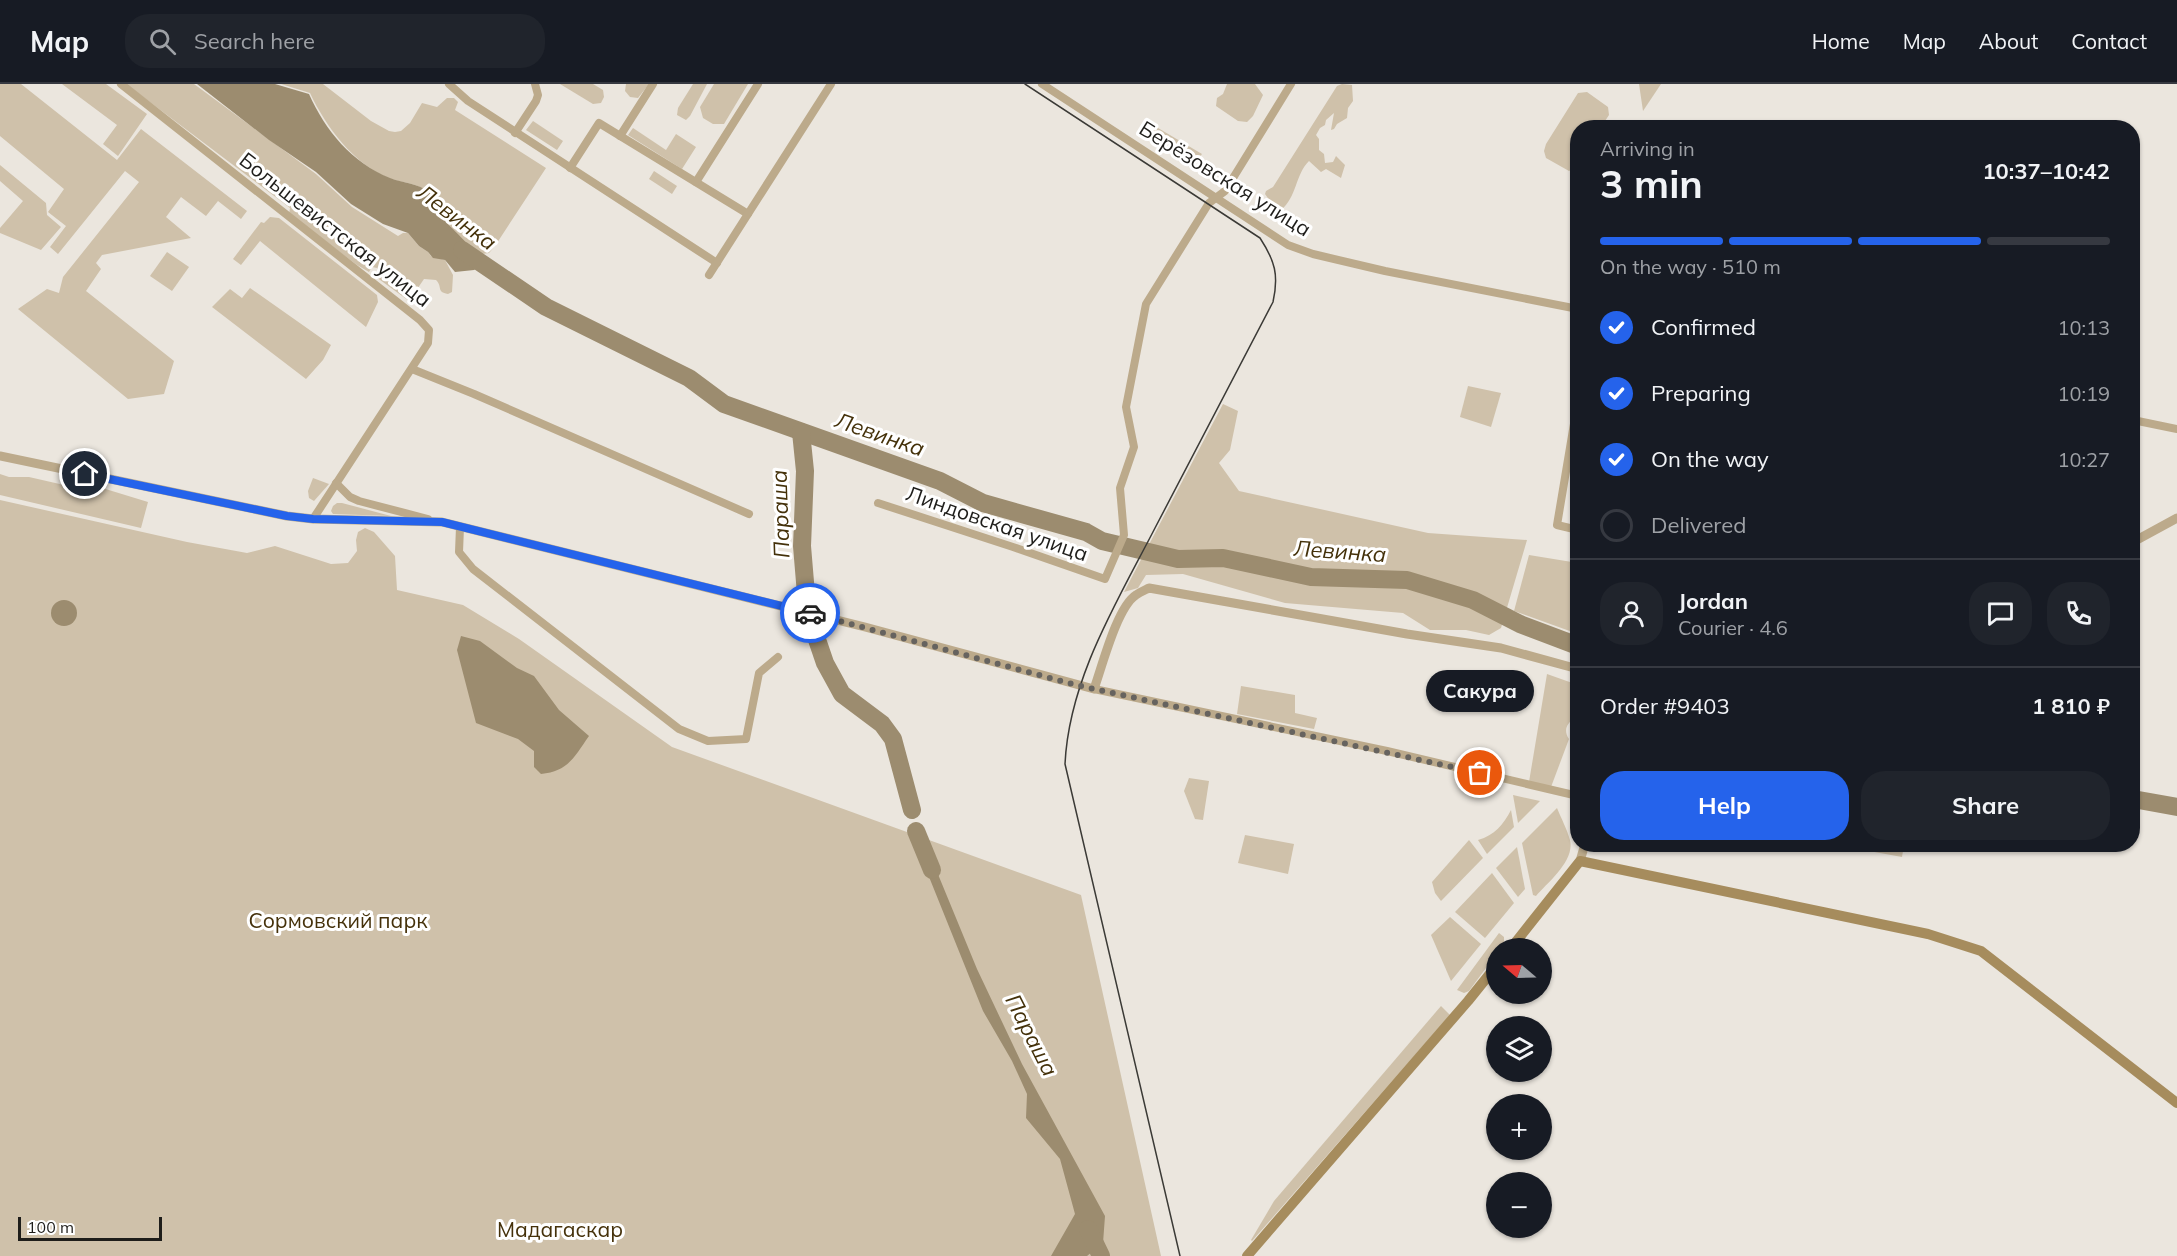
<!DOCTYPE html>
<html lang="en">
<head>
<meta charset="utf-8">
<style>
  :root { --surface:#171b24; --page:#20242c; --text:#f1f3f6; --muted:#9ea1a6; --line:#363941; --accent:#2563eb }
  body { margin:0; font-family:Mulish,sans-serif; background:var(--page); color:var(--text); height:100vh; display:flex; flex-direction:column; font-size:22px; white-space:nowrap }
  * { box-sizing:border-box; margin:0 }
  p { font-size:20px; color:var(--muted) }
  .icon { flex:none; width:33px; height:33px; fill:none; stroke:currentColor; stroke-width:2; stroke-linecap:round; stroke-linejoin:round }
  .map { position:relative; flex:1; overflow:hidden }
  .sheet { position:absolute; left:1570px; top:36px; width:570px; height:732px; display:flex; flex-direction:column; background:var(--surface); border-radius:24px; box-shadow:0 2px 4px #0004 }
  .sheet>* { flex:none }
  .needle { width:39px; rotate:289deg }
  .controls { position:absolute; left:1486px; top:854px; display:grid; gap:12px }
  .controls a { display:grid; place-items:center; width:66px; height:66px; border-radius:50%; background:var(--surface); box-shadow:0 2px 4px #0004; font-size:30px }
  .scale { position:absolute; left:18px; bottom:15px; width:144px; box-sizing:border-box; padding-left:6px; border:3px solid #1e1d1a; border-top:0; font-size:16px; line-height:21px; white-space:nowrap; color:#1e1d1a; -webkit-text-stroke:4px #fff; paint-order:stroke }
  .pin { position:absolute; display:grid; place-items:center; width:51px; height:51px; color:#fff; margin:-26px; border:3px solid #fff; border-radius:50%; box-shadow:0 2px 6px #0007 }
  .courier { position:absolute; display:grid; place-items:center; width:60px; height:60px; margin:-30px; border:4px solid #2563eb; border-radius:50%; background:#fff; color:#222; box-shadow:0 2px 8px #0007 }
  .bubble { position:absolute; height:42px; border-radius:21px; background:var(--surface); box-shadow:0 2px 4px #0004; font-size:20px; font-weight:700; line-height:42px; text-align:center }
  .head em { font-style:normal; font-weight:700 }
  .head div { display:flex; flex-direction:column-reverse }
  .head { display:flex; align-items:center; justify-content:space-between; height:102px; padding:0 30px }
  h1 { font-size:39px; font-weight:700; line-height:45px }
  .bar { display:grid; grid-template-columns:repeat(4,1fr); gap:9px 6px; align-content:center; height:72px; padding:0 30px }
  .bar i { height:8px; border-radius:4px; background:var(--line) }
  .bar .current { background:var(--accent) }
  .bar p { grid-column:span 4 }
  .line { display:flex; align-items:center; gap:15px; padding:0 30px; border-top:2px solid var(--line) }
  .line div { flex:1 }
  .round { display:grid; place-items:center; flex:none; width:63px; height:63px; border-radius:24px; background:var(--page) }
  ol { padding:0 30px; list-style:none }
  li { display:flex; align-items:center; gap:18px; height:66px }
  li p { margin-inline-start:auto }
  li .icon { padding:6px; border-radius:50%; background:var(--accent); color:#fff; stroke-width:4 }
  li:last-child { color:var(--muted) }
  li i { width:33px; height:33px; border:3px solid var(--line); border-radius:50% }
  .cta { display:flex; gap:12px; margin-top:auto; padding:12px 30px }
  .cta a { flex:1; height:69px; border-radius:24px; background:var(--accent); color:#fff; font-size:24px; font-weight:700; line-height:69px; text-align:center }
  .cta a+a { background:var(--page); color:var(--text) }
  header { display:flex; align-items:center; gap:36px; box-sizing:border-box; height:84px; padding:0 30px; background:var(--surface); border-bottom:2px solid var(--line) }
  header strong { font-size:28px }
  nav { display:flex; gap:33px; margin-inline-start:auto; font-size:21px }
  .search { width:420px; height:54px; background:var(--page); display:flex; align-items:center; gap:15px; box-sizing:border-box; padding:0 21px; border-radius:24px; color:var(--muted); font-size:22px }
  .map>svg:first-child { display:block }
</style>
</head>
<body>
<header>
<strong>Map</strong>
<div class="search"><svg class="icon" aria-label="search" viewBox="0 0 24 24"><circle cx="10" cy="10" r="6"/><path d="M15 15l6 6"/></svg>Search here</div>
<nav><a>Home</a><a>Map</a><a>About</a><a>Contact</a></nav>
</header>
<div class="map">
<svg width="2177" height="1172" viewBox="0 0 2177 1172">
  <rect width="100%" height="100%" fill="#ebe6de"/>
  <g fill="#cfc1aa">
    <polygon points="0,0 21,0 117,76 141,45 247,127 241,135 218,117 206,132 181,113 166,133 191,154 102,171 96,179 101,185 86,207 174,277 164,310 128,315 18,225 47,205 59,209 63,193 139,98 125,87 58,170 50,163 66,142 48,128 64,105 0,52"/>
    <polygon points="62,0 106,0 147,30 118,72 103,60 117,41"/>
    <path d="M126 0H194L316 90 352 123 398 152 403 149H408L419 162 428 168 431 172 445 176 453 191 452 208 448 210C436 208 443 203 436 196L424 195 409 217 376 193 379 188 377 184 372 183 369 188 357 181 289 130 290 124Z"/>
    <path d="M281 0H323L371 37 389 47 395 48 401 47 410 39 422 19 437 23 447 14H454L458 18 455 26 546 84 495 162 489 169 482 170C470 166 446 141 439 130 435 123 435 115 429 109 419 99 403 99 391 95 354 81 326 43 310 9Z"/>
    <polygon points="560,0 593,0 603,6 604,13 601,19 593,20"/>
    <polygon points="626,0 649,0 638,14 630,13 625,7"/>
    <polygon points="693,0 707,0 690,32 686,36 677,31 678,24"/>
    <polygon points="714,0 748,0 724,40 713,40 703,34 700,23"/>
    <polygon points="1227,0 1255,0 1263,11 1253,32 1247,38 1238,37 1216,22 1217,14 1223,10"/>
    <path d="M1342 0 1352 1 1353 17 1348 24 1347 34 1337 40 1334 45 1331 46 1334 29 1326 36 1325 41 1320 44 1316 51 1319 55V66L1324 70 1325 79 1333 78 1336 72 1345 81 1341 94 1326 85 1321 88 1309 77C1295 91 1297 113 1281 126L1273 121 1265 110 1266 107 1273 103 1337 2Z"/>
    <polygon points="1639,0 1661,0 1643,27"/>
    <polygon points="1587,8 1608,23 1609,31 1601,43 1578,44 1578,83 1569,87 1546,74 1544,67 1546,60 1578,9"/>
    <polygon points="533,37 563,57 557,66 526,46"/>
    <polygon points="1153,41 1202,70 1198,75 1193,76 1155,54 1149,49"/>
    <polygon points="633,44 666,66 676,50 696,63 682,85 628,51"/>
    <polygon points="0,81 46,119 47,131 61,143 41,166 0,149 0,144 23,117 0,97"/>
    <polygon points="654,87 677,102 672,110 649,95"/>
    <polygon points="270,133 279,134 377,211 378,218 366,243 260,157 241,181 233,175 261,138 264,139"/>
    <polygon points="167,168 189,183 172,207 150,192"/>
    <polygon points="250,204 331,261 323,276 306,295 212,223 230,205 242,214"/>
    <polygon points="1468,302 1501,309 1491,343 1460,333"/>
    <polygon points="1223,320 1238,327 1230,366 1219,379 1239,407 1428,449 1527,456 1501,544 1489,551 1466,546 1430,546 1403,529 1285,519 1183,490 1146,491 1138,504 1124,508"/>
    <polygon points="0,390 9,393 29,393 64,401 99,403 148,418 141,444 0,411"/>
    <polygon points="313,394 329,400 314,417 309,414 308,407"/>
    <polygon points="0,416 187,458 247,469 275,462 331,480 348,479 357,467 356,456 358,448 365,444 374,448 395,472 397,506 463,521 519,555 672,663 1081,811 1161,1172 0,1172"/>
    <polygon points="337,419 342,419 391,432 333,430 331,427 333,422"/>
    <polygon points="1529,471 1578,479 1578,550 1514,527"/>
    <path d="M1547 590 1578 601V625L1575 634C1567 639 1563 646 1569 655L1551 703 1529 698Z"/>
    <polygon points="1241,602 1295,611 1295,629 1317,634 1314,645 1237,630"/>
    <polygon points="1189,694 1209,697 1203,736 1195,735 1184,707"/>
    <polygon points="1513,711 1540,717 1518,739"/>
    <path d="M1557 724C1561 734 1567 745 1570 756 1575 777 1548 798 1536 812L1533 811 1522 759Z"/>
    <path d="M1511 726 1514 743 1487 770 1478 756C1495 751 1503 741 1511 726Z"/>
    <polygon points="1245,751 1294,760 1288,790 1238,779"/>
    <polygon points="1469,756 1483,774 1441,817 1435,809 1432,798"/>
    <polygon points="1836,761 1904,761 1902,773"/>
    <polygon points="1517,763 1525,805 1518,813 1496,784"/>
    <polygon points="1492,789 1514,819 1485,854 1455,828"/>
    <polygon points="1450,833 1481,860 1451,897 1431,851"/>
    <polygon points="1499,849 1504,853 1504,859 1500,864 1497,864 1497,869 1469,907 1464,909 1457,906"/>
    <polygon points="1441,922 1450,931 1252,1157 1251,1156 1274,1117"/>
  </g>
  <g fill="#9c8c6f">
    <path d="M197 0H275L309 10C325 46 352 79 390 94 402 99 418 99 429 108 436 116 436 128 444 136 453 146 481 170 481 181L474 186 455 188 445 176 433 174 428 168 419 162 408 149 383 140 351 120 316 88 269 56Z"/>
    <circle cx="64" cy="529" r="13"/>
    <path d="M461 552 480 557 517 584 534 592 559 626 589 652C574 673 569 687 541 690L534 683V667L518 655 476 639 457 566Z"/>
    <polygon points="917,763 928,766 977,885 1022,980 1105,1132 1103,1159 1087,1172 1051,1172 1075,1130 1060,1075 1026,1034 1027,1010 1012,977 983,927"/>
  </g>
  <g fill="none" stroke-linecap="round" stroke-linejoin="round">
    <g stroke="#9c8c6f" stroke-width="18">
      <polyline points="462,166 546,223 689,294 724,320 940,397 983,419 1086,448 1102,457 1178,475 1223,474 1311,493 1407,496 1473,516 1520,540 1578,562"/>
      <polyline points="801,348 805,387 802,462 806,510"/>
      <polyline points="811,538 825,579 842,610 882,640 893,655 912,726"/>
      <polyline points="2133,715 2177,723"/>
      <polyline points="916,747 932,786"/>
      <polyline points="1088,1145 1101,1172"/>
    </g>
    <g stroke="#bcaa8b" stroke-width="8">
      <polyline points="121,0 420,236 429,246 428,259 313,435"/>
      <polyline points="449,0 468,17 717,179"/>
      <polyline points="1042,0 1288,161 1313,170 1385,187 1578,225"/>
      <polyline points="515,49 536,17 538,11 535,0"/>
      <polyline points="620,52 653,0"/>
      <polyline points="570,84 599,39 748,130"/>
      <polyline points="696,98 758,0"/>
      <polyline points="709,191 831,0"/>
      <polyline points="412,285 474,310 749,430"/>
      <polyline points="1578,316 1557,441 1578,446"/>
      <polyline points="2133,336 2177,345"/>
      <polyline points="336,399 350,413 359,417 428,435"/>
      <polyline points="878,419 1013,463 1105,495 1124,451 1120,404 1134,363 1126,323 1146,220 1209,119 1225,107 1291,0"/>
      <polyline points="460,443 459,468 473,485 679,645 708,657 746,655 759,589 778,573"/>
      <polyline points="1094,605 1387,667 1578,712"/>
    </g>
    <g stroke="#bcaa8b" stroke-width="9">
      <path d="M0 372 287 432 313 435 442 438 865 543 1094 605C1102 583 1117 523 1136 511 1140 508 1145 506 1149 504L1407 550 1501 564 1578 585"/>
      <polyline points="2133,458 2177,434"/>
      <polyline points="1580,777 1585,760"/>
    </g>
    <g stroke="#a68c5d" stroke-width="10">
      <polyline points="1511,864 1580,777 1928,850 1981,867 2177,1019"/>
      <polyline points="1247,1172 1468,917 1497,881"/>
    </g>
    <path stroke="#3b3a36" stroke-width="1.5" d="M1025 0 1260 154C1275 177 1279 191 1273 218 1234 293 1194 368 1155 444 1117 518 1069 595 1065 680L1180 1172"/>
  </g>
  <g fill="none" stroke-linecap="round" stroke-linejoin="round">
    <polyline stroke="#66635f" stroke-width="6" stroke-dasharray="0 10.8" points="810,529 1076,601 1480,689"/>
    <polyline stroke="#2563eb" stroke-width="8" points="85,390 287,432 313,435 442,438 810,529"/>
  </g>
  <g text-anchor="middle" stroke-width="6" stroke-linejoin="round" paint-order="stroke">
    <g font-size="21" fill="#1e1d1a" stroke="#fff">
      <text transform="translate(1225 95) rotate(32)" y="7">Берёзовская улица</text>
      <text transform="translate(335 146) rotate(38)" y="7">Большевистская улица</text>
      <text transform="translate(997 440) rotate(19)" y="7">Линдовская улица</text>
    </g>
    <g font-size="21" fill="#45310a" stroke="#fff">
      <text x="338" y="844">Сормовский парк</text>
      <text x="560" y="1153">Мадагаскар</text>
    </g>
    <g font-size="22" font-style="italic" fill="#44310a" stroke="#fff">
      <text transform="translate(457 133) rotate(37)" y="8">Левинка</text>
      <text transform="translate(880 350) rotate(19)" y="8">Левинка</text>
      <text transform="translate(780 430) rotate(-92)" y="8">Параша</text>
      <text transform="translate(1340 467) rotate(4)" y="8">Левинка</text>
      <text transform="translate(1032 951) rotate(63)" y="8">Параша</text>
    </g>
  </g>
</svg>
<div class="controls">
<a><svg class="needle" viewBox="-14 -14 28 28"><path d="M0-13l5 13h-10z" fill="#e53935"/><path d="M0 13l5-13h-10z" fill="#9ea1a6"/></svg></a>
<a><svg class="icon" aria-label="layers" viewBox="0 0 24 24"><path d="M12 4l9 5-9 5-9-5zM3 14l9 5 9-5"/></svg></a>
<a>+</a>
<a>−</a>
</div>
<div class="scale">100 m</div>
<div class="pin" style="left:1480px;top:689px;background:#ea580c"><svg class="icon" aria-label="bag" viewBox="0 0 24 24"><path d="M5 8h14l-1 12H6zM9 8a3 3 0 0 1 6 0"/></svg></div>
<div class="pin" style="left:85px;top:390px;background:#1f2937"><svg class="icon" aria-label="home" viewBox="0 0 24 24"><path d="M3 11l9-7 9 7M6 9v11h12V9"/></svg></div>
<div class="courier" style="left:810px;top:529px"><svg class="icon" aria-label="car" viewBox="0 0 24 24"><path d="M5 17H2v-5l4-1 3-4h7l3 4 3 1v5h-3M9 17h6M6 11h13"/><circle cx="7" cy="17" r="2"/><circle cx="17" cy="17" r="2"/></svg></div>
<div class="bubble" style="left:1426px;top:586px;width:108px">Сакура</div>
<section class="sheet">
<div class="head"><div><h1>3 min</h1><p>Arriving in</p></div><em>10:37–10:42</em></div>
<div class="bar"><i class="current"></i><i class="current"></i><i class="current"></i><i></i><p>On the way · 510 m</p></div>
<ol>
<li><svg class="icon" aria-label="check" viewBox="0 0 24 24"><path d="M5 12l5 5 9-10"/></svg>Confirmed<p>10:13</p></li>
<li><svg class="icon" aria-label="check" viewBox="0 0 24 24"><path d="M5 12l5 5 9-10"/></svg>Preparing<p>10:19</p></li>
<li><svg class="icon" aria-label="check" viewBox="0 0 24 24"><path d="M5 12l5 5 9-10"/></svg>On the way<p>10:27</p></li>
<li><i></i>Delivered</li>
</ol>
<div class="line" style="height:108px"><a class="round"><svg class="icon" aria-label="person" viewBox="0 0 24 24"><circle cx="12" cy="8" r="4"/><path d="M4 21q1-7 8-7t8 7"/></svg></a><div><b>Jordan</b><p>Courier · 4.6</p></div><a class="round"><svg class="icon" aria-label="chat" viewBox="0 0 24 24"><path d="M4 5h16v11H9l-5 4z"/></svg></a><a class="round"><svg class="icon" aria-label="phone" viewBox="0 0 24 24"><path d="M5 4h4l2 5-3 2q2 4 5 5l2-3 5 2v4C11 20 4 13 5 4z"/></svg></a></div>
<div class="line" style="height:78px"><div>Order #9403</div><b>1 810 ₽</b></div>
<div class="cta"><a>Help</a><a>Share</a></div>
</section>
</div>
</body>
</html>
